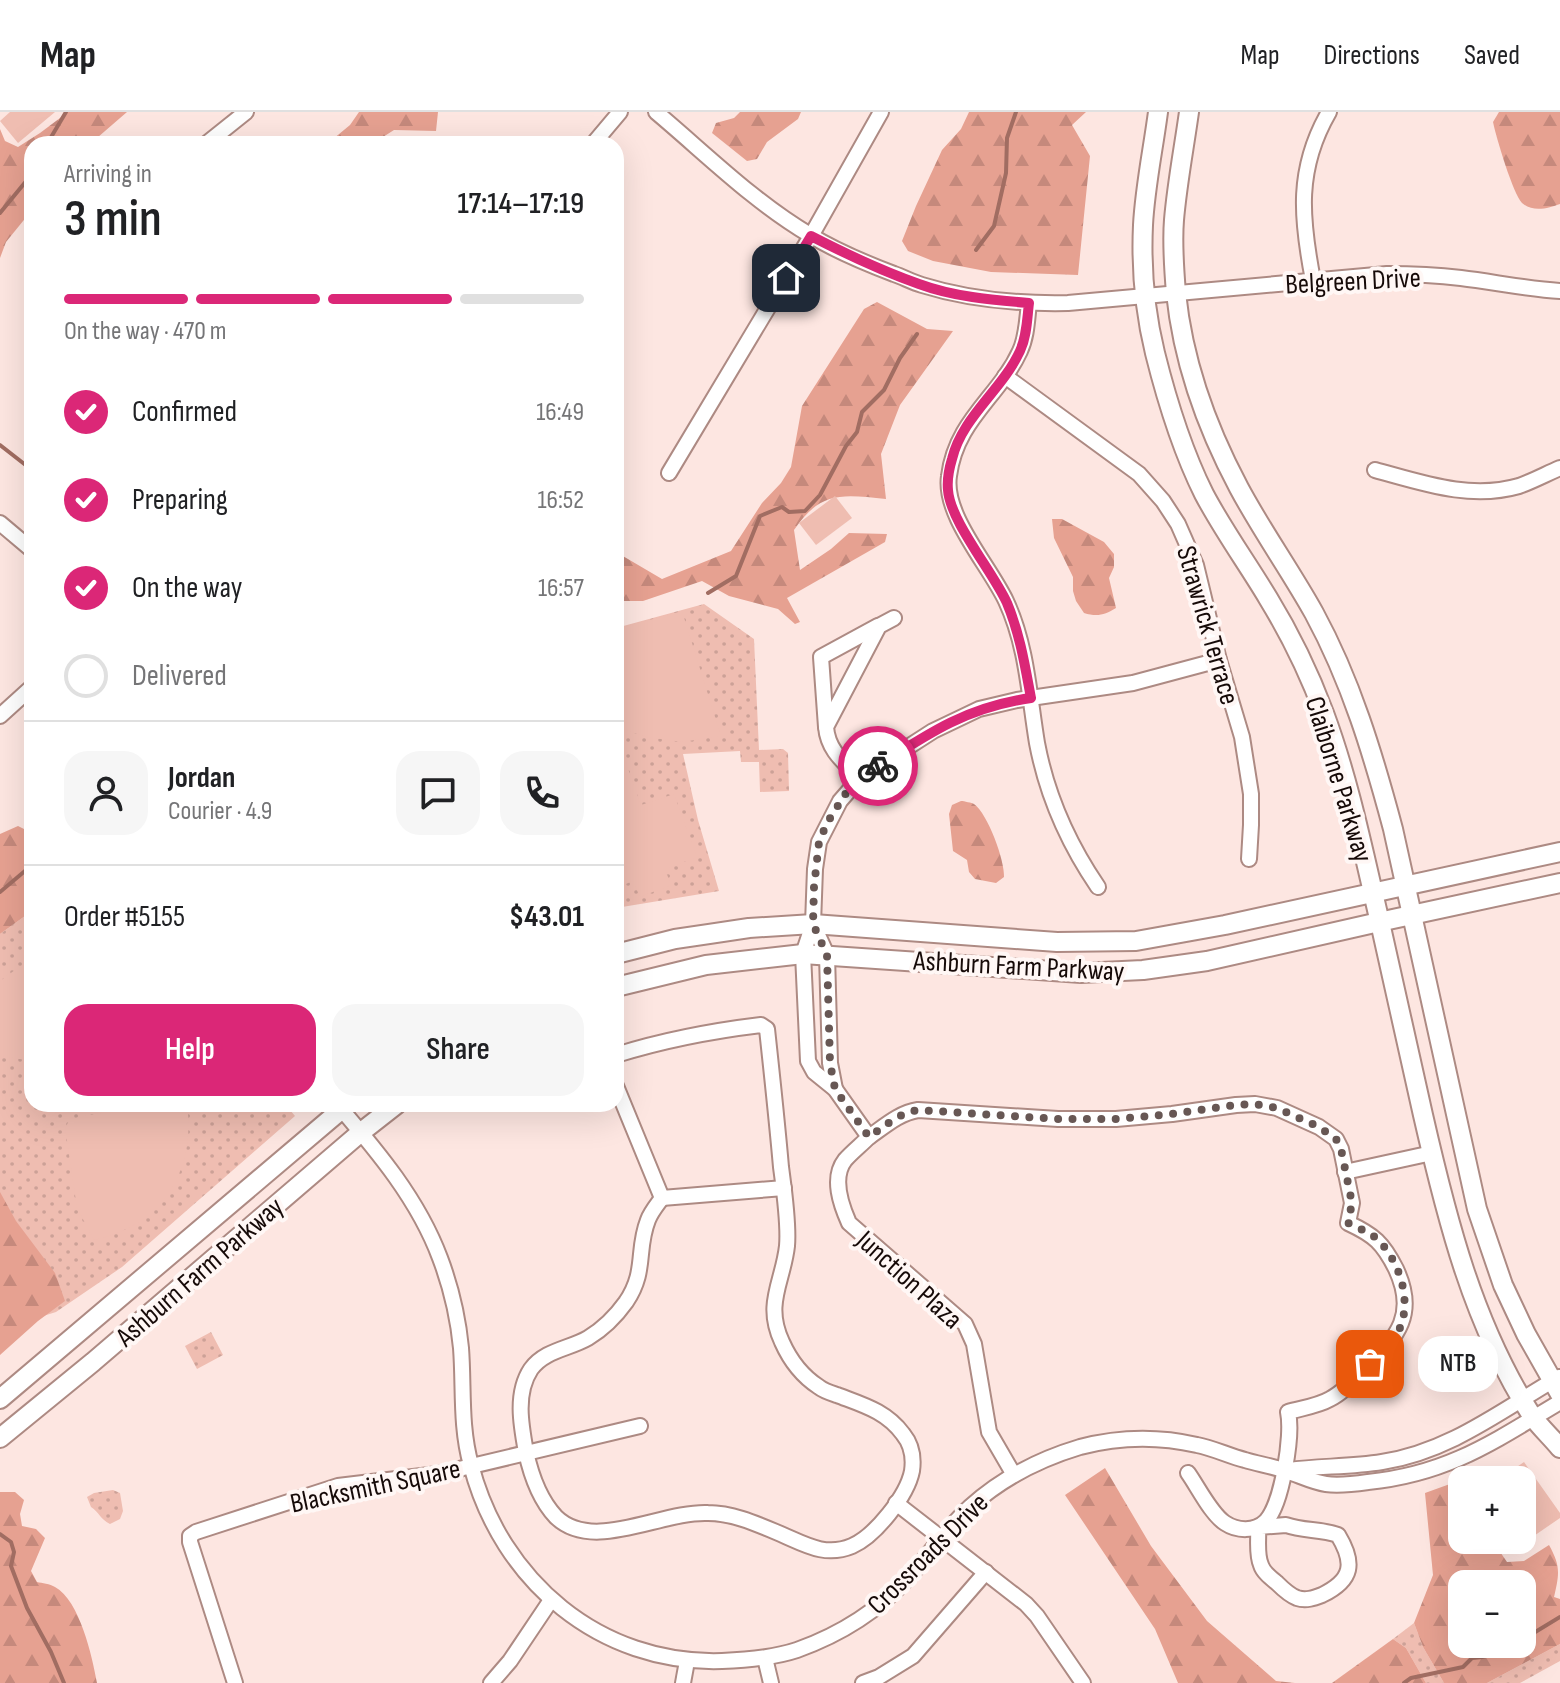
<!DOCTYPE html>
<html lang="en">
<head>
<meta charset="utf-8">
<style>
  :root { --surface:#fff; --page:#f6f6f6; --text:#202124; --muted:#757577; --line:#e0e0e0; --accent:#db2777 }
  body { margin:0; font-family:"Sofia Sans Condensed",sans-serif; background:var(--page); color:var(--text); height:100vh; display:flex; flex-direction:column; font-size:30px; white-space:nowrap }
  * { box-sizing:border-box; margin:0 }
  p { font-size:26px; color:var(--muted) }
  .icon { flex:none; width:44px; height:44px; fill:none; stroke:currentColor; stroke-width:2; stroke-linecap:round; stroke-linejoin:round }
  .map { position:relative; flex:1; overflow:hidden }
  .side { position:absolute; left:24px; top:24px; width:600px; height:976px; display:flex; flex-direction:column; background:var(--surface); border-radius:24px; box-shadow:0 8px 32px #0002 }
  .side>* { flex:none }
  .buttons { position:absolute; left:1448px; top:1354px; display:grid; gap:16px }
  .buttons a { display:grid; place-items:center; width:88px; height:88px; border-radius:16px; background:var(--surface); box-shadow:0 8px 32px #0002; font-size:40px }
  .pin { position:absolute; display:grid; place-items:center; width:68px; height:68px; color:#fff; margin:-34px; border-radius:16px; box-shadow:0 4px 12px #0006 }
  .courier { position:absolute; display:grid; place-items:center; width:80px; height:80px; margin:-40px; border:6px solid #db2777; border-radius:50%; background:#fff; color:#222; box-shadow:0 2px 10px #0007 }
  .bubble { position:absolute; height:56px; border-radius:24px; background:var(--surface); box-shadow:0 8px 32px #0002; font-size:26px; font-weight:600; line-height:56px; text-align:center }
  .overview em { font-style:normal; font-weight:600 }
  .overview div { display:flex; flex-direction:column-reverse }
  .overview { display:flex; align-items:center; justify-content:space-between; height:136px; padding:0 40px }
  h1 { font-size:52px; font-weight:600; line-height:60px }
  .bar { display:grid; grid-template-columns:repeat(4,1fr); gap:12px 8px; align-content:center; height:96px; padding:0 40px }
  .bar i { height:10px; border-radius:6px; background:var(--line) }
  .bar .active { background:var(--accent) }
  .bar p { grid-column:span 4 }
  .line { display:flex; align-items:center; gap:20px; padding:0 40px; border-top:2px solid var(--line) }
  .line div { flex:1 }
  .round { display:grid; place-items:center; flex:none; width:84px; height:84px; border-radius:24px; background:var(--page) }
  ol { padding:0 40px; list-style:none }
  li { display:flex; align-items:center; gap:24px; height:88px }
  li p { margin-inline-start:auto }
  li .icon { padding:8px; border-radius:50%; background:var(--accent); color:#fff; stroke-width:4 }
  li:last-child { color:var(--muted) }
  li i { width:44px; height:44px; border:4px solid var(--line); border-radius:50% }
  .primary-button { display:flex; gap:16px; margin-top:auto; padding:16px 40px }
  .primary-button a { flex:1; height:92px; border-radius:24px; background:var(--accent); color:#fff; font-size:32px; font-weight:600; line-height:92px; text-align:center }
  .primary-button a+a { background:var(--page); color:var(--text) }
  header { display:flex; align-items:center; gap:48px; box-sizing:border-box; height:112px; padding:0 40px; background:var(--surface); border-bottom:2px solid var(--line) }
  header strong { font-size:38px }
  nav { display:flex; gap:44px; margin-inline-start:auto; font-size:28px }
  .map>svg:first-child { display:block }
</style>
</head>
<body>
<header>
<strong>Map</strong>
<nav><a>Map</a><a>Directions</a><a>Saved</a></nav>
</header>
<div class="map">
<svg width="1560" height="1571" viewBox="0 0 1560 1571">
  <defs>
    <pattern id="grass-dots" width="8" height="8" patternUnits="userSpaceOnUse" patternTransform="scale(2)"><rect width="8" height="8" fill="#efbdb1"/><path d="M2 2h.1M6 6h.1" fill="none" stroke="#cca197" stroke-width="1.8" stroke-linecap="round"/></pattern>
    <pattern id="forest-firs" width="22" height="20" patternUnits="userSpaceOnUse" patternTransform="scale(2)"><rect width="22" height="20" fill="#e6a191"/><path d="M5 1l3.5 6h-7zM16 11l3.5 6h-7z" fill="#c5897c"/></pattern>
  </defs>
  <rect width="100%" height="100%" fill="#fde6e1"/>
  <g fill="url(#grass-dots)">
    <polygon points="704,492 754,527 759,638 783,637 788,641 789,679 760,680 759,650 741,650 740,639 683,642 698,708 719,779 616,796 616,516"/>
    <polygon points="32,799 32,992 285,992 295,1004 122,1155 56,1200 24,1210 0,1159 0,822"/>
    <polygon points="211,1220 223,1243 197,1257 185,1234"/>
    <path d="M113 1378 120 1381 123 1399 120 1407 110 1412C101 1408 99 1400 91 1395L87 1385 94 1381Z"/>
    <polygon points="1414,1511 1423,1535 1444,1571 1426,1571 1406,1536 1393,1527"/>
    <polygon points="1560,1532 1560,1549 1520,1571 1487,1571"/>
  </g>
  <g fill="url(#forest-firs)" fill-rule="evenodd">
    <polygon points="68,0 127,0 90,32 32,32 32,98 6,130 0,146 0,17 5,29 18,35 40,21"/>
    <polygon points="359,0 438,0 436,19 394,18 372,32 327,32 350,13"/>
    <polygon points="740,0 801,0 798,7 767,30 757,47 747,49 712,21 716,11 734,6"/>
    <polygon points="969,0 1086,0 1072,13 1090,44 1078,163 991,160 933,149 908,139 902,129 916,94 942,38 961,17"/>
    <path d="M1499 0H1560V92C1549 96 1533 101 1522 91 1513 82 1496 25 1493 10Z"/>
    <path d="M877 190 927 217 953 219 900 293 881 342 886 387C843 383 821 378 794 418L800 458 831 437 849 421 887 422 885 430 787 486 800 510 795 512 778 497 729 484 702 469 643 489H622L616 478V440L662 467 731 439 762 391 781 371 791 355 802 294 864 197Z"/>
    <path d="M1052 407H1062L1104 430 1114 442V455L1109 466 1116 496C1105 503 1097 505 1084 501L1076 489 1073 479V465L1054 426Z"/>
    <path d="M961 689C964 689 972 691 974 692 988 702 1005 749 1004 765L996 771 975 767 969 760 967 748 953 739 949 702 952 693Z"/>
    <polygon points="18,714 30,720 32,727 32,799 0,822 0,722"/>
    <polygon points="0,1080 16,1109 55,1161 65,1189 38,1209 0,1243"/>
    <polygon points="1105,1356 1151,1434 1207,1509 1276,1569 1295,1571 1178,1571 1155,1517 1065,1383"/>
    <path d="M1461 1368 1462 1428H1492L1507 1450 1524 1449 1549 1433C1560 1453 1560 1460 1554 1485L1560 1487V1532L1487 1571H1444L1423 1535 1414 1511 1433 1463 1425 1381ZM1462 1472H1522V1532H1462Z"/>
    <path d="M0 1380H15L24 1388 20 1402 22 1414 36 1417 45 1426 31 1459 37 1470C42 1471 50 1472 55 1475 80 1489 92 1544 97 1571H0Z"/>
    <polygon points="1393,1527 1406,1536 1426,1571 1332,1571"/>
  </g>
  <g fill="#efbdb1">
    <polygon points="10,0 55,0 18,31 0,9"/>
    <polygon points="835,384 852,406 816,433 799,411"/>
    <polygon points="682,499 721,624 682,630 646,625 616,615 616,517"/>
    <polygon points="624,645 641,693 674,682 697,745 665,757 671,773 640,785 633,769 616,776 616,648"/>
    <polygon points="19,855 32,862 32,968 27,961 26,948 0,944 0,869"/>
    <path d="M146 992H187C196 1060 162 1113 94 1128L77 1096 65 1016 70 1007Z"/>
    <polygon points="1524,1350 1560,1401 1560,1406 1512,1439 1504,1428 1522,1428 1522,1368 1498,1368"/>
  </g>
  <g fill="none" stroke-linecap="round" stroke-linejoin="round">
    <g stroke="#a16d62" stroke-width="4">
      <polyline points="47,32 66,0"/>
      <polyline points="0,101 32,62"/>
      <polyline points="976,138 994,114 1006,61 1007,26 1016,0"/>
      <polyline points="0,333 32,358"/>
      <polyline points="708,481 736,464 760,404 782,395 789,400 805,399 820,383 846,334 857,320 862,300 884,278 900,246 917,222"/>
      <polyline points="0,780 32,753"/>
      <polyline points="0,1422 11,1430 14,1440 11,1454 27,1496 51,1540 64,1571"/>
      <polyline points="1522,1528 1560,1505"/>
      <path d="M1404 1571 1411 1566 1463 1555 1472 1546C1488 1545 1502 1541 1516 1532"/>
    </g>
    <defs>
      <g id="minor">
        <path d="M656 0C706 42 754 90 810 123 836 139 865 151 894 162 903 165 912 170 922 173 970 188 1019 192 1068 191L1387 162C1412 162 1436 163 1461 166 1494 170 1527 177 1560 179"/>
        <polyline points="206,32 246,0"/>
        <polyline points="593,32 620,0"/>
        <path d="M1313 168C1301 106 1296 57 1329 0"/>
        <path d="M1029 191C1027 207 1027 224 1020 239 999 285 956 308 949 364 943 403 989 453 1006 489 1027 534 1029 583 1037 631 1047 684 1068 731 1098 775"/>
        <polyline points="1005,264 1139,362 1163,389 1178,412 1196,453 1219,548 1242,625 1251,682 1251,713 1249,747"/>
        <path d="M1375 358C1423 371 1470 388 1519 374 1533 369 1546 362 1560 356"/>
        <polyline points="669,361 811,124 881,0"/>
        <polyline points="0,411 32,438"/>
        <polyline points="0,604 32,575"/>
        <polyline points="826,615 821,545 878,514"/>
        <path d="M860 666C844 650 828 639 826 615L879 514 894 506"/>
        <polyline points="813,812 827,843 830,951 835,977"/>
        <path d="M616 943C664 928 711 919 761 913L767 917C772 963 777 1009 781 1055 784 1078 789 1111 787 1134 783 1170 764 1192 782 1230 790 1248 802 1264 819 1275 824 1279 831 1281 837 1283 863 1293 886 1299 903 1322 912 1333 914 1345 912 1359 907 1384 875 1424 852 1434 826 1445 806 1433 783 1423 759 1413 734 1401 708 1401 661 1399 593 1441 556 1405 540 1388 531 1363 526 1340 521 1313 515 1281 531 1257 545 1238 569 1237 588 1226 603 1217 616 1204 626 1190 647 1159 636 1138 648 1108 651 1100 657 1093 662 1086L616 974"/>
        <path d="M337 992C377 1039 418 1087 440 1146 451 1175 458 1205 461 1236 464 1275 460 1314 471 1353 501 1469 600 1553 722 1549 748 1548 773 1546 797 1538 839 1523 879 1498 909 1465 930 1442 947 1416 970 1395 1001 1367 1040 1347 1080 1335 1118 1325 1158 1324 1197 1333 1213 1336 1229 1344 1245 1348 1258 1352 1272 1354 1286 1359 1299 1363 1312 1370 1326 1372 1339 1374 1354 1372 1368 1370 1448 1362 1493 1330 1560 1290"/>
        <path d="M869 1025C861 1033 852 1040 845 1048 831 1066 841 1093 849 1111L965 1212 974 1232 989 1320 1014 1363"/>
        <polyline points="1345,1060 1432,1041"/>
        <polyline points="662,1086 784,1076"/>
        <path d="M1289 1358C1320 1354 1351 1355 1382 1350 1449 1340 1502 1298 1559 1265"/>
        <path d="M1188 1361C1198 1375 1211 1402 1225 1411 1237 1419 1255 1420 1266 1409 1282 1392 1293 1323 1288 1300 1302 1296 1318 1294 1330 1287 1344 1280 1356 1266 1367 1255 1398 1224 1417 1202 1396 1157 1383 1131 1374 1123 1348 1111L1352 1091 1341 1037 1336 1027 1319 1015 1277 996 1255 992 1236 993 1172 1002 1116 1007H1058L918 998C899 1001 885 1014 869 1025L835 977 814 960 808 949 803 842 813 812 815 757 819 730 840 689 860 666 933 619 979 597 1017 588 1133 571 1219 548"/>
        <polyline points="896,1391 1026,1492 1037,1504 1083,1571"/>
        <path d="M1286 1413C1303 1419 1321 1417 1338 1423 1355 1451 1353 1468 1322 1483 1314 1486 1306 1489 1297 1486 1289 1483 1283 1477 1277 1471 1271 1466 1263 1460 1261 1453 1256 1442 1259 1426 1258 1415Z"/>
        <polyline points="765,1546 771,1571"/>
        <polyline points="235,1571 190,1430 190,1424 196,1420 338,1374 438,1362 640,1314"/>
        <polyline points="491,1571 510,1549 551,1488"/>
        <polyline points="683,1571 687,1549"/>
        <polyline points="863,1571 879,1565 913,1544 986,1460"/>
      </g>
      <g id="major">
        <path d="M1158 0C1153 38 1145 75 1143 113 1141 156 1145 200 1155 241 1167 289 1182 338 1204 382 1223 418 1247 451 1268 486 1290 522 1309 561 1324 601 1350 671 1364 743 1381 815 1395 878 1409 940 1423 1003 1447 1108 1473 1212 1532 1304 1540 1315 1551 1325 1560 1336"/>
        <path d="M1189 0C1184 36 1177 72 1174 108 1172 132 1174 157 1176 181 1183 249 1207 316 1239 376 1262 419 1290 458 1314 501 1351 569 1373 642 1393 717L1477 1097 1503 1173 1526 1222 1560 1282"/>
        <polyline points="616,842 675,827 709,822 749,816 813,812 1057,830 1136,829 1225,813 1560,740"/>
        <polyline points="616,875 706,853 803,842 1081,861 1143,858 1207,849 1379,810 1560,771"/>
        <polyline points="0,1287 348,992"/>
        <polyline points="0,1326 93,1250 360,1021 397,992"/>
      </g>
    </defs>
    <use href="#minor" stroke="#ad8a83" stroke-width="18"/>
    <use href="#major" stroke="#ad8a83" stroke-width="22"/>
    <use href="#minor" stroke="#fff" stroke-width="14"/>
    <use href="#major" stroke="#fff" stroke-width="18"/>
  </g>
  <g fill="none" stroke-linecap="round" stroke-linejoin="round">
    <path stroke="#675754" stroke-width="8" stroke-dasharray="0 14.4" d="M878 654 860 666 846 681 827 711 819 730 814 775 813 812 827 843 830 951 835 977 869 1025C885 1014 899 1001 918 998L1058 1007H1116L1172 1002 1236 993 1255 992 1277 996 1319 1015 1336 1027 1341 1037 1352 1091 1348 1111C1358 1116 1367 1119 1376 1126 1399 1147 1413 1189 1399 1218 1392 1232 1380 1241 1370 1252"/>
    <path stroke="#db2777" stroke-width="10" d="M786 166 811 124C846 142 882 159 919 172 954 185 993 188 1029 191 1027 207 1027 224 1020 239 1002 278 962 305 952 347 949 357 947 368 948 378 950 409 993 460 1007 491 1020 522 1025 554 1031 586 968 595 930 620 878 654"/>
  </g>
  <g text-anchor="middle" stroke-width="8" stroke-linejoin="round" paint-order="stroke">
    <g font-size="28" fill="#160a08" stroke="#fff7f5">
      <text transform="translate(1353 168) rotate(-3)" y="10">Belgreen Drive</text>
      <text transform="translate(1209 513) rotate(74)" y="10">Strawrick Terrace</text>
      <text transform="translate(1340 667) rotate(73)" y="10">Claiborne Parkway</text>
      <text transform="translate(1019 853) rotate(3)" y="10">Ashburn Farm Parkway</text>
      <text transform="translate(199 1159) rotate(-41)" y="10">Ashburn Farm Parkway</text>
      <text transform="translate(910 1167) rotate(42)" y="10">Junction Plaza</text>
      <text transform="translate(375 1373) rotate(-12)" y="10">Blacksmith Square</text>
      <text transform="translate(927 1441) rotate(-45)" y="10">Crossroads Drive</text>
    </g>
  </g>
</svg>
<div class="buttons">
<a>+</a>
<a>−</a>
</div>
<div class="pin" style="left:1370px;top:1252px;background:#ea580c"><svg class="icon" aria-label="bag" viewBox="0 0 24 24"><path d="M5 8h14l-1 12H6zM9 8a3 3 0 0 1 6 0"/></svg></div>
<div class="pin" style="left:786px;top:166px;background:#1f2937"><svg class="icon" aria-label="home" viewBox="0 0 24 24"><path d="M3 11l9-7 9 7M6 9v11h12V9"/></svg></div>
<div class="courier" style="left:878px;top:654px"><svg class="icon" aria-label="bike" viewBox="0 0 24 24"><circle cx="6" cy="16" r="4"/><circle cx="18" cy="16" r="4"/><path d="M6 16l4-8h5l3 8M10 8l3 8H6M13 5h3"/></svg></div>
<div class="bubble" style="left:1418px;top:1224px;width:80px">NTB</div>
<section class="side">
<div class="overview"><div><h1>3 min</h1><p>Arriving in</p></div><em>17:14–17:19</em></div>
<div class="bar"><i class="active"></i><i class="active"></i><i class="active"></i><i></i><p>On the way · 470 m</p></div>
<ol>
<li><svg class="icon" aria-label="check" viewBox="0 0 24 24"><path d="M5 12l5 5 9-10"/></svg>Confirmed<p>16:49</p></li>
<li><svg class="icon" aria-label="check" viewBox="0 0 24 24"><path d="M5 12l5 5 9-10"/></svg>Preparing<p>16:52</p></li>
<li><svg class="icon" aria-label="check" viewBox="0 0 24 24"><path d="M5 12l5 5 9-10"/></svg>On the way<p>16:57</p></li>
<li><i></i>Delivered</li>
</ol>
<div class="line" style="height:144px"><a class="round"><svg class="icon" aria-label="person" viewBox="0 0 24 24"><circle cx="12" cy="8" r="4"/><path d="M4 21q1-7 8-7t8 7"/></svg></a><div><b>Jordan</b><p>Courier · 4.9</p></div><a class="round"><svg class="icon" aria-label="chat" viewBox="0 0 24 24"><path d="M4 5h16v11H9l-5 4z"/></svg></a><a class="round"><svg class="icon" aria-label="phone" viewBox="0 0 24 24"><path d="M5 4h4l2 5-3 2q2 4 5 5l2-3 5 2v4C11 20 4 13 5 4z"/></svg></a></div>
<div class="line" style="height:104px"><div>Order #5155</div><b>$43.01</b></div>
<div class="primary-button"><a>Help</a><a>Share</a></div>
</section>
</div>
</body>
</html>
